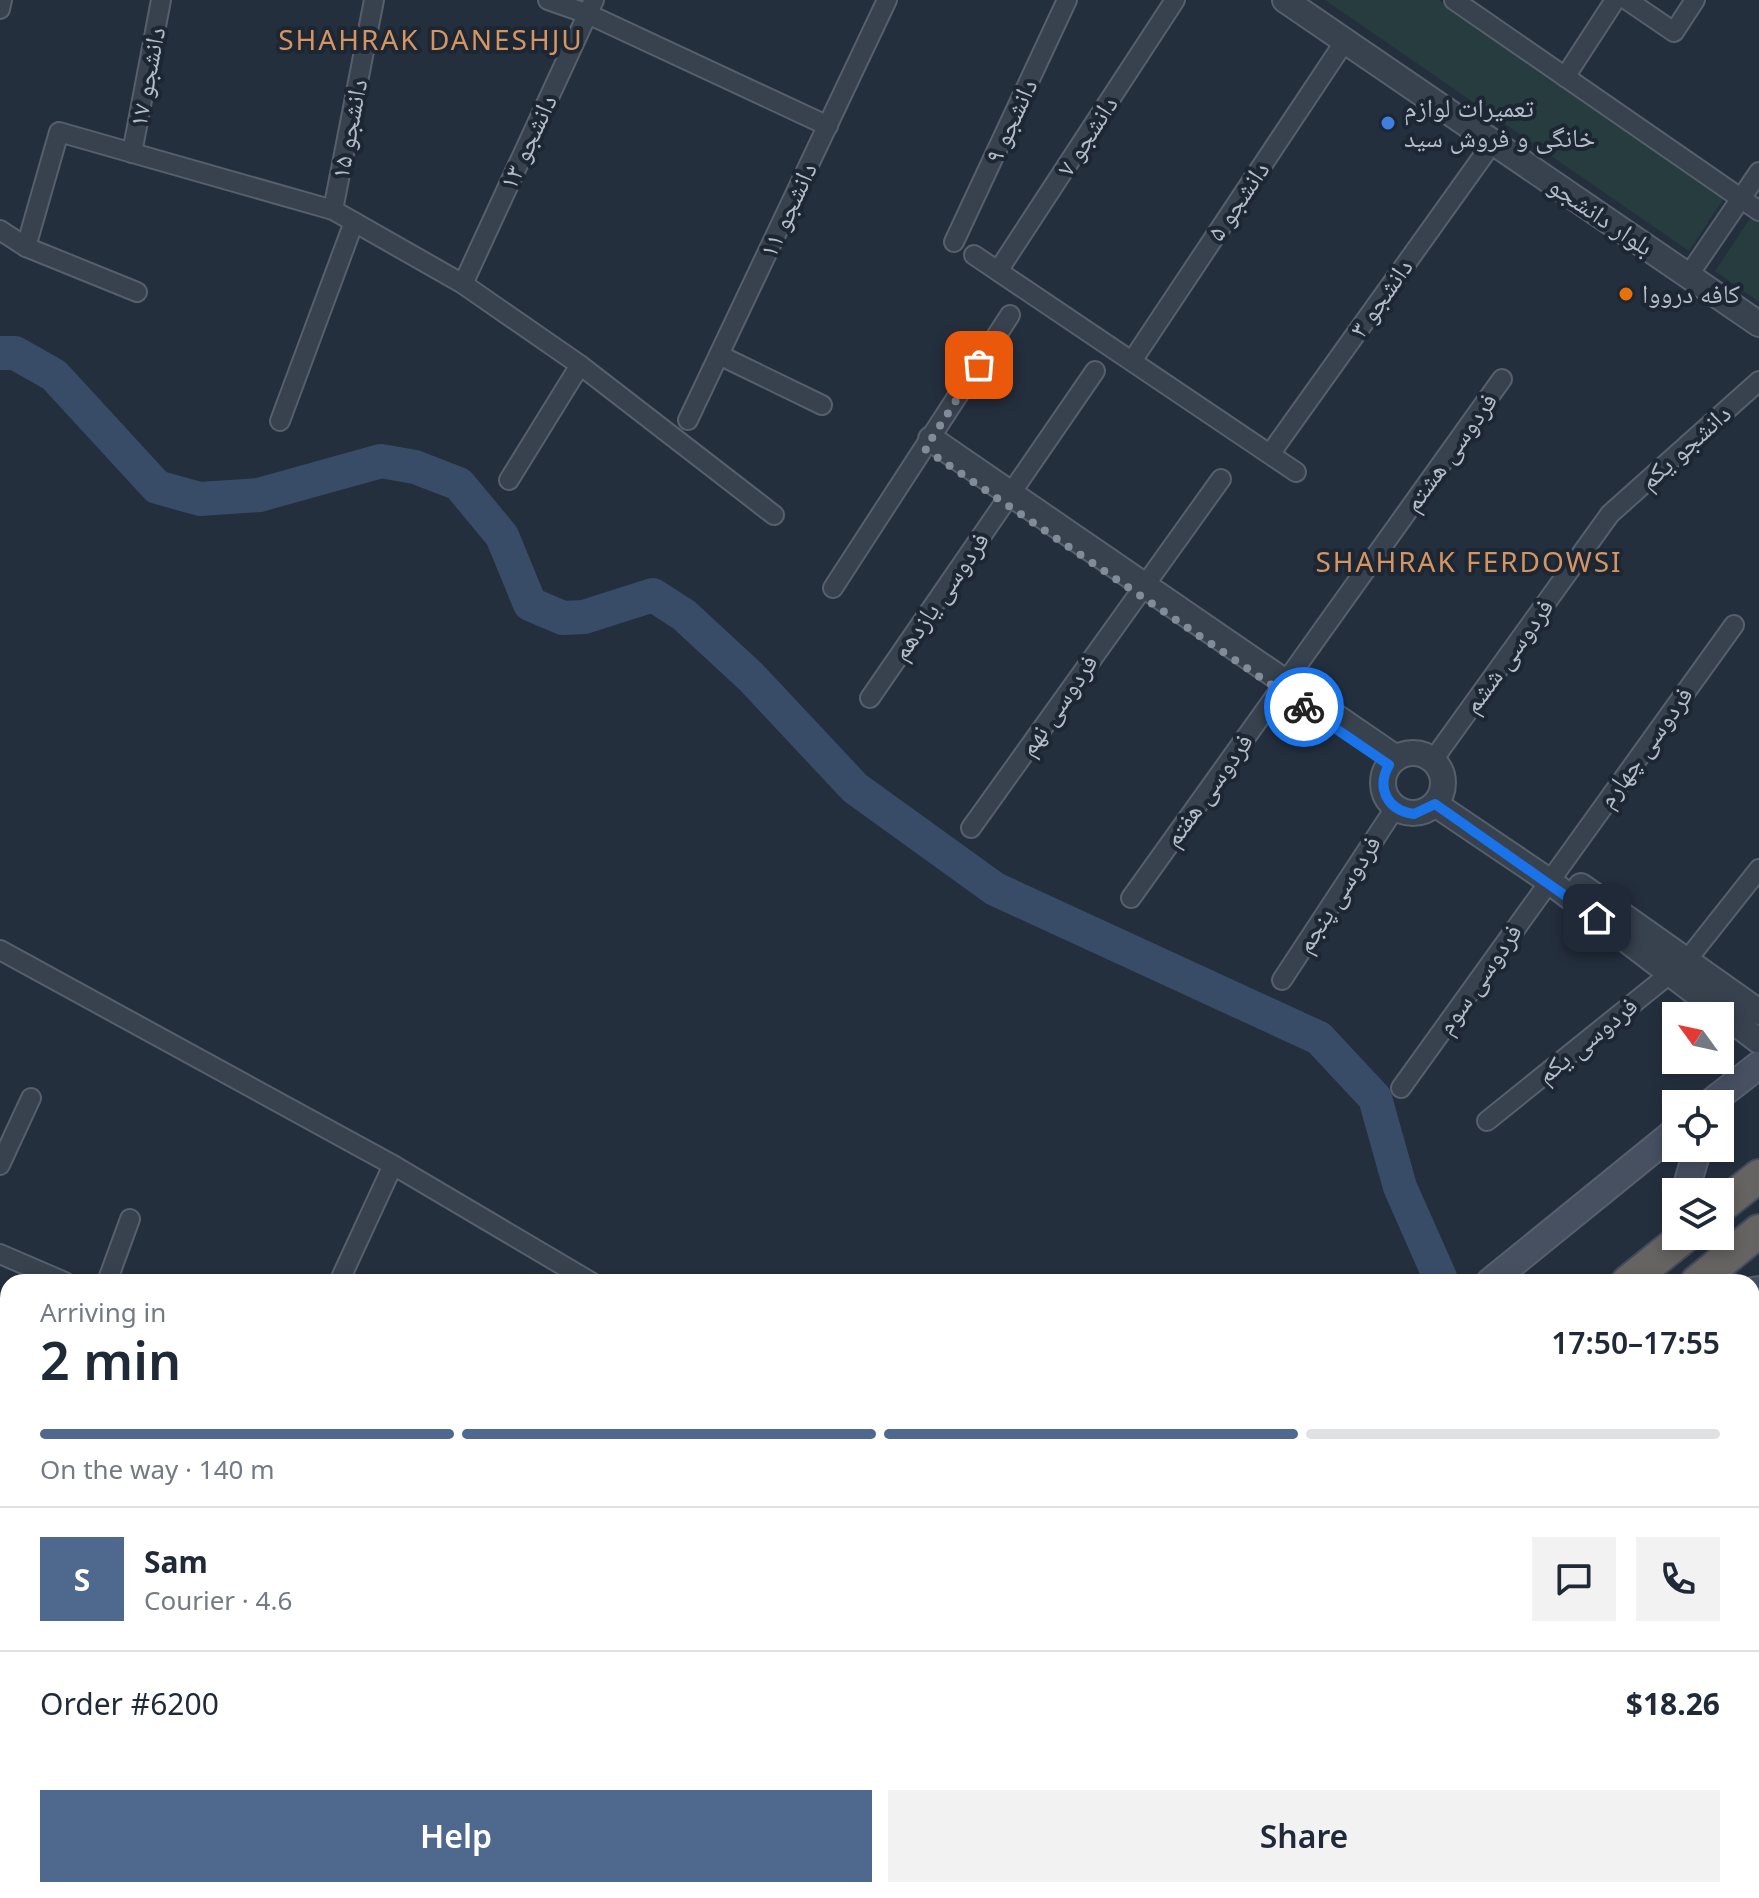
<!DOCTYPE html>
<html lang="en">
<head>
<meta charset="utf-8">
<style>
  :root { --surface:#fff; --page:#f2f2f3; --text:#1f2937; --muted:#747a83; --line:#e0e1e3; --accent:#4f688e }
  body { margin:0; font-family:"Noto Sans","Noto Naskh Arabic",sans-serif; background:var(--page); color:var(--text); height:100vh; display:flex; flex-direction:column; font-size:30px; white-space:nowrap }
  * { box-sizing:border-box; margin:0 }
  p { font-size:26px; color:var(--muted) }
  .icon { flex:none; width:44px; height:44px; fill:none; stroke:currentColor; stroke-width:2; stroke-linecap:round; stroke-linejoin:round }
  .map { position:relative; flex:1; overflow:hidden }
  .panel { position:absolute; left:0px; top:1274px; width:1760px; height:624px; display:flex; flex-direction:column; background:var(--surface); border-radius:24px 24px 0 0; box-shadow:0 4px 12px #0003 }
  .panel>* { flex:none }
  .needle { width:52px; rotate:303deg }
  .controls { position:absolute; left:1662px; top:1002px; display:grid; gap:16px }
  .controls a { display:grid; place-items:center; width:72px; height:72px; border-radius:0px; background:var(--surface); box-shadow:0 4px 12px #0003; font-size:40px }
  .pin { position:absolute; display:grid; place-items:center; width:68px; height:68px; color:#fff; margin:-34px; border-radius:16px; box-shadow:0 4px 12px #0006 }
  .courier { position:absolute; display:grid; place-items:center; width:80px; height:80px; margin:-40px; border:6px solid #1a73e8; border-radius:50%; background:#fff; color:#222; box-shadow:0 2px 10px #0007 }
  .headline em { font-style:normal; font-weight:600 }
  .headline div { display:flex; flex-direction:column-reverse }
  .headline { display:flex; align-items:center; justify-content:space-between; height:136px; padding:0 40px }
  h1 { font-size:52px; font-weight:600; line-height:60px }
  .bar { display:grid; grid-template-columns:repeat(4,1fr); gap:12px 8px; align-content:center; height:96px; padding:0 40px }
  .bar i { height:10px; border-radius:6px; background:var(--line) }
  .bar .selected { background:var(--accent) }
  .bar p { grid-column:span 4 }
  .line { display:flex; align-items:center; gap:20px; padding:0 40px; border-top:2px solid var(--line) }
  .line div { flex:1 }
  .round { display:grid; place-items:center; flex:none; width:84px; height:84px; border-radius:0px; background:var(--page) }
  .button { display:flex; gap:16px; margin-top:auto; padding:16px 40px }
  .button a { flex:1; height:92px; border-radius:0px; background:var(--accent); color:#fff; font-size:32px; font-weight:600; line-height:92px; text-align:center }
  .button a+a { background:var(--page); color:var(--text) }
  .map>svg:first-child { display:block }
</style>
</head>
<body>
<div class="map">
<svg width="1759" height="1898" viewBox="0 0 1759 1898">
  <rect width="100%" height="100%" fill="#242f3e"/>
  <g fill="#263c3f">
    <polygon points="1325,0 1439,0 1726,195 1689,251"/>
    <polygon points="1751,217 1759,222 1759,302 1715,271"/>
    <polygon points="1752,1386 1759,1390 1759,1494 1752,1491"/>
  </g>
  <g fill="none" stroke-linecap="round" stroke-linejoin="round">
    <g stroke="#394c67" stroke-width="34">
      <polyline points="0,353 15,353 54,375 157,487 200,499 259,495 381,461 415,467 459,484 502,536 530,604 563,618 584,617 653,595 684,615 751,677 855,788 995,889 1319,1038 1375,1098 1400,1187 1442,1282"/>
      <polyline points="1752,1505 1759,1508"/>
    </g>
  </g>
  <polygon fill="#455162" stroke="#1f2835" stroke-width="2" points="0,1722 8,1726 8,1860 0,1865"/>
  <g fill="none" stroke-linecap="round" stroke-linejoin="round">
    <defs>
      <g id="minor">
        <polyline points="548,0 588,14 828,126"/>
        <polyline points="1454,0 1759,211"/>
        <polyline points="1627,0 1674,32 1695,0"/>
        <polyline points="0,9 2,0"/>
        <polyline points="1565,77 1615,0"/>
        <polyline points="132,153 161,0"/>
        <polyline points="333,210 374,0"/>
        <polyline points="0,230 26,247 137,292"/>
        <polyline points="954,242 1067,0"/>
        <polyline points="26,247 59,132 333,210 463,284 580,365 774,515"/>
        <polyline points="974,255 1296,472"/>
        <polyline points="998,271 1175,0"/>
        <polyline points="1688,276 1759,172"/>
        <polyline points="463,284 594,0"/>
        <polyline points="719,355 822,405"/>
        <polyline points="1132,361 1345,41"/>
        <polyline points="688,420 887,0"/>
        <polyline points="280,421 354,222"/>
        <polyline points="1270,454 1493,142"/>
        <polyline points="509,480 580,365"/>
        <polyline points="833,588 1010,315"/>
        <polyline points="870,698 1095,371"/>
        <polyline points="1433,760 1610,514 1759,381"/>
        <polyline points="971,828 1221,479"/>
        <polyline points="1131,898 1502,379"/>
        <polyline points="0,950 393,1165 591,1282"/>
        <polyline points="1282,980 1395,808"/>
        <polyline points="1401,1088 1734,625"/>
        <polyline points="1487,1121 1687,960 1759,869"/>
        <polyline points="0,1165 31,1098"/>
        <polyline points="0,1254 65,1282"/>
        <polyline points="107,1282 130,1219"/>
        <polyline points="339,1282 393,1165"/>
        <polyline points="0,1517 8,1503"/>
        <polyline points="0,1695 8,1699"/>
        <polyline points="423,1890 429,1898"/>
        <polyline points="149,1898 159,1890"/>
        <polyline points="498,1898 508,1890"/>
      </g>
      <g id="tertiary">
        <polyline points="1285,0 1759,324"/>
        <polyline points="931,439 1396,758"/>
        <circle cx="1413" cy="783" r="30"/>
        <polyline points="1435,804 1549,881 1759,1041"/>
        <polyline points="1581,886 1759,1012"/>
        <polyline points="0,1463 8,1466"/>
        <polyline points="624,1890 632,1898"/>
      </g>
      <g id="secondary">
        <polyline points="1709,1104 1759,1065"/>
        <polyline points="1685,1192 1698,1148"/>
        <polyline points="1490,1282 1676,1131"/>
        <polyline points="1752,1291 1759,1290"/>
        <polyline points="1752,1356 1759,1350"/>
        <polyline points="732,1898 742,1890"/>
        <polyline points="1098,1898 1107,1890"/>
      </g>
      <g id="trunk">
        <polyline points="1720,1207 1759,1176"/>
        <polyline points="1628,1282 1685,1236"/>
        <polyline points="1697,1282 1759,1231"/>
        <polyline points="789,1898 799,1890"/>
        <polyline points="875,1898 885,1890"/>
        <polyline points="951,1898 960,1890"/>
        <polyline points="1048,1898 1058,1890"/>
      </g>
    </defs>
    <use href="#minor" stroke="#565f6c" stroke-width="22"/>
    <use href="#tertiary" stroke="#565f6c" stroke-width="28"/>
    <use href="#secondary" stroke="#565f6c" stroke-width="30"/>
    <use href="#trunk" stroke="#434c59" stroke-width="36"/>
    <use href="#minor" stroke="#38414e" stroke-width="18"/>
    <use href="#tertiary" stroke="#38414e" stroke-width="24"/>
    <use href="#secondary" stroke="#465061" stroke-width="26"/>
    <use href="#trunk" stroke="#656462" stroke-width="32"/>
  </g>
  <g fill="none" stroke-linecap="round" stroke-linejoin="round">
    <polyline stroke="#828b98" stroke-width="8" stroke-dasharray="0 14.4" points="979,365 925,449 1304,707"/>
    <path stroke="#1a73e8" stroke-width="10" d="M1304 707 1389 765C1376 788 1387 810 1414 814L1435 804 1597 918"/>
  </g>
  <circle fill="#3f7fe0" stroke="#1d2633" stroke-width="3" cx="1388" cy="123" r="8"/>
  <circle fill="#e8710a" stroke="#1d2633" stroke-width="3" cx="1626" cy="294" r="8"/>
  <g text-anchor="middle" stroke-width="8" stroke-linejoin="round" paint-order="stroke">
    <g font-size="26" fill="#b4bcc9" stroke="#1d2633">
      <text transform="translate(147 77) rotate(-79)" y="9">دانشجو ۱۷</text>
      <text transform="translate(1011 121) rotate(-65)" y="9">دانشجو ۹</text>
      <text transform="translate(349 129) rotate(-79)" y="9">دانشجو ۱۵</text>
      <text transform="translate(1087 136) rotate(-57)" y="9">دانشجو ۷</text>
      <text transform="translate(528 142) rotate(-65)" y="9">دانشجو ۱۳</text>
      <text transform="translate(1238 201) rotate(-56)" y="9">دانشجو ۵</text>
      <text transform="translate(788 210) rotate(-65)" y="9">دانشجو ۱۱</text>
      <text transform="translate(1601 216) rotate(34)" y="9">بلوار دانشجو</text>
      <text transform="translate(1381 298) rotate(-55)" y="9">دانشجو ۳</text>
      <text transform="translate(1685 447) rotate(-42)" y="9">دانشجو یکم</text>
      <text transform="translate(1450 452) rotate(-54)" y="9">فردوسی هشتم</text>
      <text transform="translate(940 596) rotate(-55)" y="9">فردوسی یازدهم</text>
      <text transform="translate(1508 656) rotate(-54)" y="9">فردوسی ششم</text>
      <text transform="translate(1058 705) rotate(-55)" y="9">فردوسی نهم</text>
      <text transform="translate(1645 747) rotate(-54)" y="9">فردوسی چهارم</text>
      <text transform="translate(1208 790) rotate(-54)" y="9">فردوسی هفتم</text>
      <text transform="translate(1338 894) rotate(-57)" y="9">فردوسی پنجم</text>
      <text transform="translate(1479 979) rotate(-55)" y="9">فردوسی سوم</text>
      <text transform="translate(1587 1040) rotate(-39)" y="9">فردوسی یکم</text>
    </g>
    <g font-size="26" fill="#b4bcc9" stroke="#1d2633" text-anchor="start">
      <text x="1404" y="117">تعمیرات لوازم<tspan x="1404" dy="30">خانگی و فروش سید</tspan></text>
      <text x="1642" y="303">کافه درووا</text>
    </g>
    <g font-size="28" letter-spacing="2" fill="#d59563" stroke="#1d2633">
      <text x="431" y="50">SHAHRAK DANESHJU</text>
      <text x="1469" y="572">SHAHRAK FERDOWSI</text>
    </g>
  </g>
</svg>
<div class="controls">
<a><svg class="needle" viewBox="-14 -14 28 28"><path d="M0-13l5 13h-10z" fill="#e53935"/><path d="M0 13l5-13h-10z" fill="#747a83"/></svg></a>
<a><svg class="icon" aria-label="locate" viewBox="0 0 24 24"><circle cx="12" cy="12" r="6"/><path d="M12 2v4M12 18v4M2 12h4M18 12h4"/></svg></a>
<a><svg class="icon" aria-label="layers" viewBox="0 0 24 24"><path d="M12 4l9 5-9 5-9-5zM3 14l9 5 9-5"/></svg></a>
</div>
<div class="pin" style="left:979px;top:365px;background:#ea580c"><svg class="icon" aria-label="bag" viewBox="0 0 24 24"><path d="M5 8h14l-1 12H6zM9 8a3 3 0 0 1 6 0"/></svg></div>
<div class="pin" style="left:1597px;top:918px;background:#1f2937"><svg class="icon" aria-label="home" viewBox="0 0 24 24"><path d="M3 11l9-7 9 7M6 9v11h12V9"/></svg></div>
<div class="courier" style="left:1304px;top:707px"><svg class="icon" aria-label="bike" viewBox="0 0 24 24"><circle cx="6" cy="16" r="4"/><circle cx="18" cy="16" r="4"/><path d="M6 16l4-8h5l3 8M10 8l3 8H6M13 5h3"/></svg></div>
<section class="panel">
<div class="headline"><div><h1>2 min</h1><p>Arriving in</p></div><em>17:50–17:55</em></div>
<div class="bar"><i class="selected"></i><i class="selected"></i><i class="selected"></i><i></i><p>On the way · 140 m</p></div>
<div class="line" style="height:144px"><b class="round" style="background:var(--accent);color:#fff">S</b><div><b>Sam</b><p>Courier · 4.6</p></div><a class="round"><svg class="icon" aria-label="chat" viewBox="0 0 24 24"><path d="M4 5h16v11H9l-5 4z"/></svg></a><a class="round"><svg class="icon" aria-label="phone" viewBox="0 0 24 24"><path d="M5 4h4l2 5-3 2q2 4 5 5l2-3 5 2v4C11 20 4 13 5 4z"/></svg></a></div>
<div class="line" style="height:104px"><div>Order #6200</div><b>$18.26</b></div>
<div class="button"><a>Help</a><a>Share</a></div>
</section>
</div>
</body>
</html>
